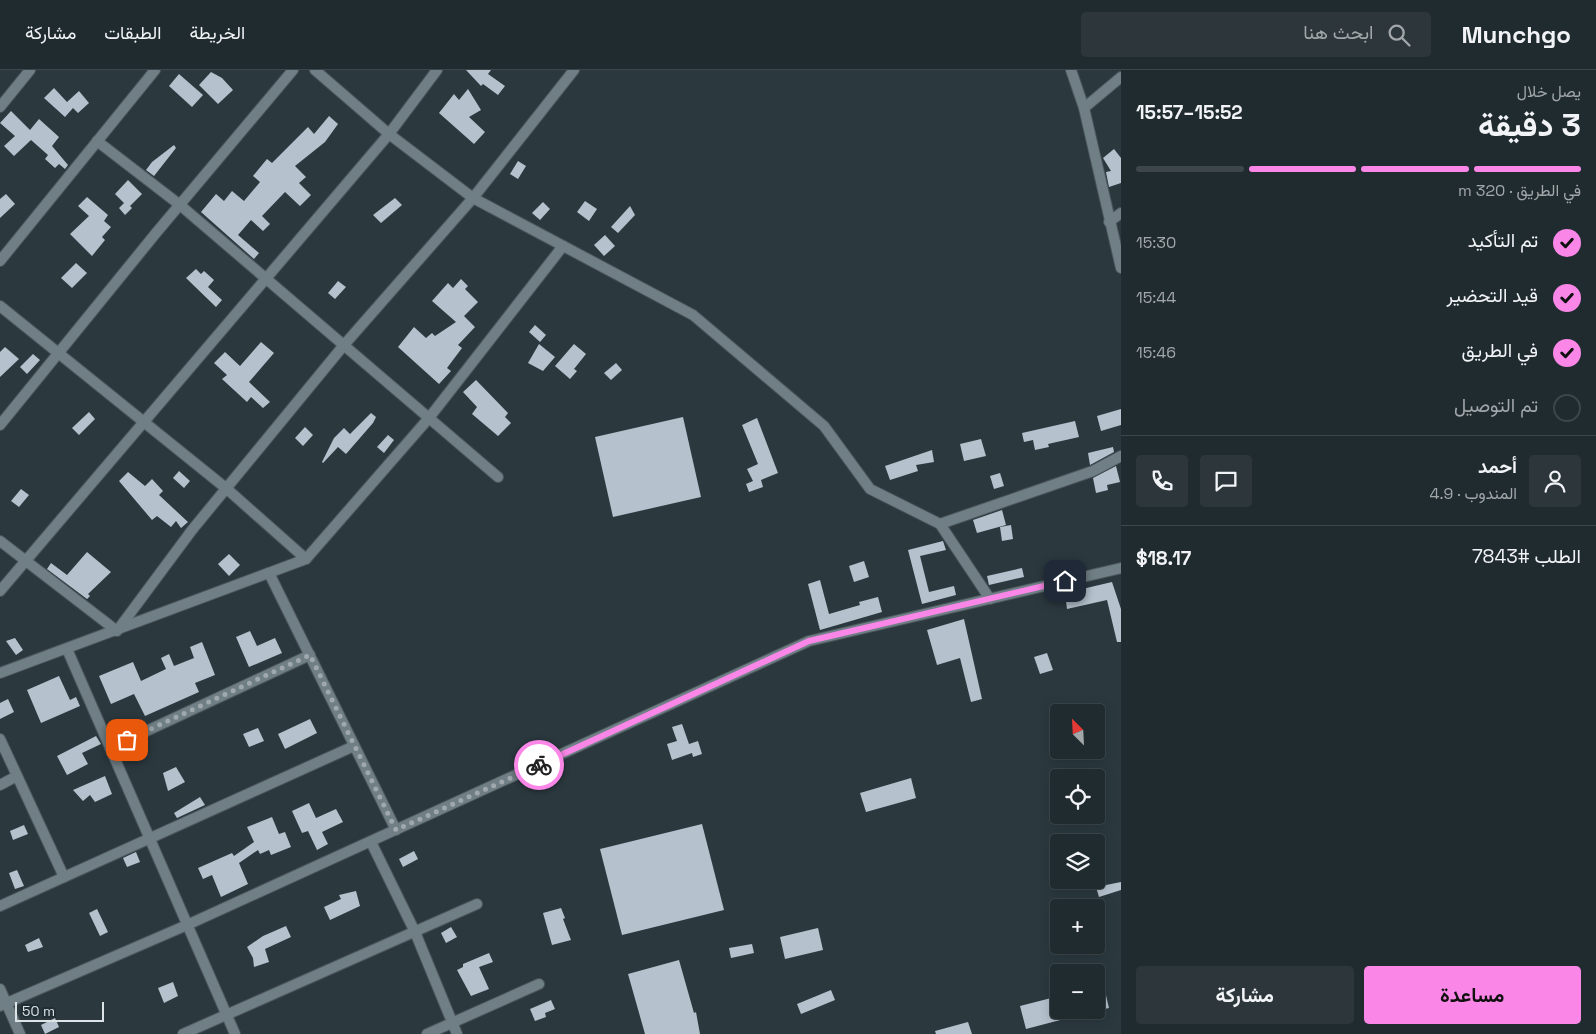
<!DOCTYPE html>
<html lang="ar">
<head>
<meta charset="utf-8">
<style>
  :root { --surface:#202b2f; --page:#2d373b; --text:#f1f3f6; --muted:#a2a7aa; --line:#3d474b; --accent:#fa87e7 }
  body { margin:0; font-family:"Space Grotesk",Vazirmatn,sans-serif; background:var(--page); color:var(--text); direction:rtl; height:100vh; display:flex; flex-direction:column; font-size:19px; white-space:nowrap }
  * { box-sizing:border-box; margin:0 }
  p { font-size:16px; color:var(--muted) }
  .icon { flex:none; width:28px; height:28px; fill:none; stroke:currentColor; stroke-width:2; stroke-linecap:round; stroke-linejoin:round }
  .map { position:relative; flex:1; overflow:hidden; direction:ltr }
  .drawer { display:flex; flex-direction:column; background:var(--surface); width:475px }
  .drawer>* { flex:none }
  .needle { width:32px; rotate:336deg }
  .controls { position:absolute; left:1050px; top:634px; display:grid; gap:10px }
  .controls a { display:grid; place-items:center; width:55px; height:55px; border-radius:5px; background:var(--surface); box-shadow:0 2px 12px #0003,0 0 0 1px var(--line); font-size:25px }
  .scale { position:absolute; left:15px; bottom:12px; width:89px; box-sizing:border-box; padding-left:5px; border:2px solid #dce4e8; border-top:0; font-size:14px; line-height:18px; white-space:nowrap; color:#dce4e8; -webkit-text-stroke:4px #212f35; paint-order:stroke }
  .pin { position:absolute; display:grid; place-items:center; width:42px; height:42px; color:#fff; margin:-21px; border-radius:10px; box-shadow:0 2px 8px #0006 }
  .courier { position:absolute; display:grid; place-items:center; width:50px; height:50px; margin:-25px; border:4px solid #fa87e7; border-radius:50%; background:#fff; color:#222; box-shadow:0 1px 6px #0007 }
  .overview em { font-style:normal; font-weight:700 }
  .overview div { display:flex; flex-direction:column-reverse }
  .overview { display:flex; align-items:center; justify-content:space-between; height:85px; padding:0 15px }
  h1 { font-size:32px; font-weight:700; line-height:38px }
  .bar { display:grid; grid-template-columns:repeat(4,1fr); gap:8px 5px; align-content:center; height:60px; padding:0 15px }
  .bar i { height:6px; border-radius:4px; background:var(--line) }
  .bar .selected { background:var(--accent) }
  .bar p { grid-column:span 4 }
  .line { display:flex; align-items:center; gap:12px; padding:0 15px; border-top:1px solid var(--line) }
  .line div { flex:1 }
  .round { display:grid; place-items:center; flex:none; width:52px; height:52px; border-radius:5px; background:var(--page) }
  ol { padding:0 15px; list-style:none }
  li { display:flex; align-items:center; gap:15px; height:55px }
  li p { margin-inline-start:auto }
  li .icon { padding:5px; border-radius:50%; background:var(--accent); color:#111; stroke-width:4 }
  li:last-child { color:var(--muted) }
  li i { width:28px; height:28px; border:2px solid var(--line); border-radius:50% }
  .action { display:flex; gap:10px; margin-top:auto; padding:10px 15px }
  .action a { flex:1; height:58px; border-radius:5px; background:var(--accent); color:#111; font-size:20px; font-weight:700; line-height:58px; text-align:center }
  .action a+a { background:var(--page); color:var(--text) }
  header { display:flex; align-items:center; gap:30px; box-sizing:border-box; height:70px; padding:0 25px; background:var(--surface); border-bottom:1px solid var(--line) }
  header strong { font-size:24px }
  nav { display:flex; gap:28px; margin-inline-start:auto; font-size:18px }
  .search { width:350px; height:45px; background:var(--page); display:flex; align-items:center; gap:12px; box-sizing:border-box; padding:0 18px; border-radius:5px; color:var(--muted); font-size:19px }
  main { display:flex; flex:1; min-height:0 }
  .map>svg:first-child { display:block }
</style>
</head>
<body>
<header>
<strong>Munchgo</strong>
<div class="search"><svg class="icon" aria-label="search" viewBox="0 0 24 24"><circle cx="10" cy="10" r="6"/><path d="M15 15l6 6"/></svg>ابحث هنا</div>
<nav><a>الخريطة</a><a>الطبقات</a><a>مشاركة</a></nav>
</header>
<main>
<section class="drawer">
<div class="overview"><div><h1>3 دقيقة</h1><p>يصل خلال</p></div><em>15:52–15:57</em></div>
<div class="bar"><i class="selected"></i><i class="selected"></i><i class="selected"></i><i></i><p>في الطريق · 320 m</p></div>
<ol>
<li><svg class="icon" aria-label="check" viewBox="0 0 24 24"><path d="M5 12l5 5 9-10"/></svg>تم التأكيد<p>15:30</p></li>
<li><svg class="icon" aria-label="check" viewBox="0 0 24 24"><path d="M5 12l5 5 9-10"/></svg>قيد التحضير<p>15:44</p></li>
<li><svg class="icon" aria-label="check" viewBox="0 0 24 24"><path d="M5 12l5 5 9-10"/></svg>في الطريق<p>15:46</p></li>
<li><i></i>تم التوصيل</li>
</ol>
<div class="line" style="height:90px"><a class="round"><svg class="icon" aria-label="person" viewBox="0 0 24 24"><circle cx="12" cy="8" r="4"/><path d="M4 21q1-7 8-7t8 7"/></svg></a><div><b>أحمد</b><p>المندوب · 4.9</p></div><a class="round"><svg class="icon" aria-label="chat" viewBox="0 0 24 24"><path d="M4 5h16v11H9l-5 4z"/></svg></a><a class="round"><svg class="icon" aria-label="phone" viewBox="0 0 24 24"><path d="M5 4h4l2 5-3 2q2 4 5 5l2-3 5 2v4C11 20 4 13 5 4z"/></svg></a></div>
<div class="line" style="height:65px"><div>الطلب #7843</div><b>$18.17</b></div>
<div class="action"><a>مساعدة</a><a>مشاركة</a></div>
</section>
<div class="map">
<svg width="1121" height="964" viewBox="0 0 1121 964">
  <rect width="100%" height="100%" fill="#2b393f"/>
  <g fill="#b5c1cd">
    <polygon points="466,0 491,0 488,4 505,16 498,25 483,14 481,16"/>
    <polygon points="211,2 222,8 233,20 218,34 199,15"/>
    <polygon points="179,4 203,25 192,37 169,16"/>
    <polygon points="54,18 67,32 79,21 89,33 78,43 73,38 65,47 44,28"/>
    <polygon points="468,19 481,40 469,47 485,62 474,74 439,43 454,24 459,30"/>
    <polygon points="11,41 30,60 39,49 59,67 52,76 68,95 65,99 59,94 55,98 45,89 48,85 31,70 14,86 4,76 15,66 0,53"/>
    <polygon points="329,46 338,54 325,72 295,96 306,107 299,113 311,125 300,136 285,122 262,146 270,154 263,161 251,150 238,165 259,183 254,189 201,142 216,124 224,131 232,121 244,131 260,112 253,106 267,89 272,93 308,57 314,64"/>
    <polygon points="174,75 176,78 154,106 146,100 152,92"/>
    <polygon points="1114,79 1121,88 1121,113 1109,117 1106,102 1111,101 1103,88"/>
    <polygon points="518,91 526,96 518,109 510,104"/>
    <polygon points="128,110 142,124 130,136 132,138 125,145 119,138 124,133 115,124"/>
    <polygon points="6,124 15,134 0,148 0,129"/>
    <polygon points="87,127 108,145 104,151 111,157 102,167 105,170 92,186 70,164 89,146 78,136"/>
    <polygon points="395,128 402,135 381,153 373,145"/>
    <polygon points="585,131 597,139 589,151 577,142"/>
    <polygon points="543,132 550,139 540,150 532,143"/>
    <polygon points="630,136 635,145 618,163 611,157"/>
    <polygon points="605,165 615,176 604,186 594,175"/>
    <polygon points="76,193 87,203 72,218 61,208"/>
    <polygon points="196,199 201,204 204,201 214,210 208,217 222,230 216,237 186,208"/>
    <polygon points="461,209 468,216 465,219 478,232 464,246 475,257 458,275 462,278 447,298 451,301 439,314 398,277 414,257 426,268 432,263 435,266 456,252 432,231 448,213 453,218"/>
    <polygon points="338,211 346,217 335,229 328,223"/>
    <polygon points="535,255 546,265 540,272 529,262"/>
    <polygon points="261,272 274,283 249,312 270,332 263,338 251,327 247,332 222,309 227,305 214,293 225,282 240,296"/>
    <polygon points="539,274 555,287 543,301 528,293"/>
    <polygon points="574,274 586,284 574,299 577,301 570,309 555,296"/>
    <polygon points="5,277 19,289 0,307 0,282"/>
    <polygon points="33,284 40,290 27,304 20,297"/>
    <polygon points="616,293 622,300 611,310 604,303"/>
    <polygon points="476,310 508,343 505,347 511,353 498,366 472,344 477,337 463,322"/>
    <polygon points="1121,339 1121,355 1101,361 1097,346"/>
    <polygon points="89,342 95,349 79,365 72,358"/>
    <polygon points="371,343 376,347 373,353 346,384 338,377 323,393 322,392 334,368 344,358 350,364"/>
    <polygon points="683,347 701,427 613,447 595,367"/>
    <polygon points="757,348 778,403 761,410 763,417 749,422 746,414 753,411 747,399 758,394 742,355"/>
    <polygon points="1075,351 1079,367 1048,374 1049,377 1035,380 1033,370 1024,372 1022,363"/>
    <polygon points="305,357 313,365 303,376 295,368"/>
    <polygon points="388,365 394,370 384,383 377,377"/>
    <polygon points="981,369 986,386 964,391 960,374"/>
    <polygon points="1113,377 1114,382 1090,395 1088,383"/>
    <polygon points="932,380 934,392 916,395 918,401 890,410 885,396"/>
    <polygon points="1116,396 1120,412 1107,415 1108,420 1096,423 1093,408"/>
    <polygon points="179,401 190,411 184,418 173,408"/>
    <polygon points="128,402 145,416 152,409 163,421 159,425 188,452 181,458 176,451 171,457 157,446 152,450 119,411"/>
    <polygon points="1000,403 1004,416 994,419 990,406"/>
    <polygon points="21,419 29,425 19,437 11,431"/>
    <polygon points="1002,440 1006,455 977,463 973,450"/>
    <polygon points="1011,455 1013,469 1002,471 1000,457"/>
    <polygon points="943,471 946,480 920,486 929,522 954,516 956,525 922,534 908,480"/>
    <polygon points="87,482 111,502 88,524 90,526 87,529 47,499 51,493 67,505"/>
    <polygon points="229,484 240,495 229,506 218,494"/>
    <polygon points="864,491 869,507 854,512 849,496"/>
    <polygon points="1022,498 1024,507 989,515 987,506"/>
    <polygon points="820,510 829,544 860,535 859,532 878,527 882,542 820,560 808,514"/>
    <polygon points="1112,512 1121,539 1121,572 1117,572 1107,530 1067,539 1065,523"/>
    <polygon points="964,549 982,629 971,632 960,588 937,595 927,560"/>
    <polygon points="250,561 257,576 275,568 282,583 249,597 236,567"/>
    <polygon points="15,568 23,580 16,585 6,571"/>
    <polygon points="202,572 215,605 195,613 199,622 145,646 134,624 111,634 99,606 133,592 141,611 166,599 161,588 169,584 174,596 194,588 190,577"/>
    <polygon points="1047,583 1053,600 1040,604 1034,587"/>
    <polygon points="59,606 70,630 76,627 80,636 41,653 27,620"/>
    <polygon points="8,629 14,642 0,649 0,633"/>
    <polygon points="310,649 317,663 285,679 278,664"/>
    <polygon points="682,654 689,674 698,671 702,684 693,687 692,683 672,690 667,674 677,671 672,657"/>
    <polygon points="258,658 264,671 249,677 243,664"/>
    <polygon points="96,666 101,674 82,683 88,694 67,705 57,686"/>
    <polygon points="176,697 185,712 168,721 163,703"/>
    <polygon points="105,706 112,724 95,732 90,725 83,731 73,720"/>
    <polygon points="911,708 916,728 866,742 860,723"/>
    <polygon points="200,727 205,735 177,748 174,743"/>
    <polygon points="309,733 316,748 336,739 343,752 322,762 328,774 317,780 308,761 302,763 292,741"/>
    <polygon points="272,747 279,764 285,762 291,777 271,785 269,780 260,784 258,780 239,793 248,814 221,827 212,805 203,809 198,798 232,783 234,786 254,772 247,757"/>
    <polygon points="702,754 724,840 622,865 600,779"/>
    <polygon points="24,755 28,764 13,770 10,761"/>
    <polygon points="414,781 418,789 403,797 399,789"/>
    <polygon points="136,782 140,792 127,797 123,788"/>
    <polygon points="17,800 24,816 15,819 9,803"/>
    <polygon points="1121,812 1121,820 1099,827 1096,817"/>
    <polygon points="356,821 360,836 330,850 324,837 341,829 339,825"/>
    <polygon points="561,838 565,848 563,849 571,870 552,875 543,843"/>
    <polygon points="97,839 108,862 100,866 89,843"/>
    <polygon points="286,856 291,867 265,879 269,892 254,897 253,888 247,877 263,866"/>
    <polygon points="451,857 457,867 446,873 441,863"/>
    <polygon points="818,858 823,880 785,889 780,867"/>
    <polygon points="39,868 43,877 28,882 25,875"/>
    <polygon points="752,874 754,883 731,888 729,878"/>
    <polygon points="489,883 493,892 479,897 489,919 471,926 457,900 463,897 463,894"/>
    <polygon points="679,890 694,943 696,942 700,964 645,964 628,904"/>
    <polygon points="1100,900 1109,938 1096,941 1096,901"/>
    <polygon points="173,912 178,926 164,933 158,918"/>
    <polygon points="831,920 835,930 801,944 797,934"/>
    <polygon points="1059,926 1059,940 1086,940 1087,943 1026,959 1020,936"/>
    <polygon points="551,930 555,939 545,943 546,947 535,951 530,939"/>
    <polygon points="55,948 59,957 45,964 41,955"/>
    <polygon points="968,952 972,964 936,964 935,961"/>
  </g>
  <g fill="none" stroke-linecap="round" stroke-linejoin="round">
    <defs>
      <g id="street">
        <polyline points="315,0 389,64 473,128 693,245 824,356 870,419 940,454 990,529"/>
        <polyline points="1071,0 1084,38 1121,198"/>
        <polyline points="0,37 30,0"/>
        <polyline points="1084,38 1121,7"/>
        <polyline points="97,71 180,135 498,407"/>
        <polyline points="1109,152 1121,143"/>
        <polyline points="0,191 155,0"/>
        <polyline points="0,236 227,419 306,489"/>
        <polyline points="0,355 156,163 293,0"/>
        <polyline points="940,454 1093,401 1121,386"/>
        <polyline points="0,471 117,561 192,460 344,275 473,128 574,0"/>
        <polyline points="269,503 396,760"/>
        <polyline points="0,521 389,64 437,0"/>
        <polyline points="67,579 235,964"/>
        <polyline points="0,603 306,489 429,348 563,176"/>
        <polyline points="0,669 64,807"/>
        <polyline points="110,678 310,585"/>
        <polyline points="0,715 17,706"/>
        <polyline points="371,772 415,862 457,964"/>
        <polyline points="0,836 354,676"/>
        <polyline points="0,919 20,964"/>
        <polyline points="0,936 187,855 809,571 1121,498"/>
        <polyline points="183,964 477,834"/>
        <polyline points="427,964 539,914"/>
      </g>
    </defs>
    <use href="#street" stroke="#4b575c" stroke-width="12"/>
    <use href="#street" stroke="#707f86" stroke-width="10"/>
  </g>
  <g fill="none" stroke-linecap="round" stroke-linejoin="round">
    <polyline stroke="#9ea8ad" stroke-width="5" stroke-dasharray="0 9" points="127,670 310,585 396,760 539,695"/>
    <polyline stroke="#fa87e7" stroke-width="6" points="539,695 809,571 1065,511"/>
  </g>
</svg>
<div class="controls">
<a><svg class="needle" viewBox="-14 -14 28 28"><path d="M0-13l5 13h-10z" fill="#e53935"/><path d="M0 13l5-13h-10z" fill="#a2a7aa"/></svg></a>
<a><svg class="icon" aria-label="locate" viewBox="0 0 24 24"><circle cx="12" cy="12" r="6"/><path d="M12 2v4M12 18v4M2 12h4M18 12h4"/></svg></a>
<a><svg class="icon" aria-label="layers" viewBox="0 0 24 24"><path d="M12 4l9 5-9 5-9-5zM3 14l9 5 9-5"/></svg></a>
<a>+</a>
<a>−</a>
</div>
<div class="scale">50 m</div>
<div class="pin" style="left:127px;top:670px;background:#ea580c"><svg class="icon" aria-label="bag" viewBox="0 0 24 24"><path d="M5 8h14l-1 12H6zM9 8a3 3 0 0 1 6 0"/></svg></div>
<div class="pin" style="left:1065px;top:511px;background:#1f2937"><svg class="icon" aria-label="home" viewBox="0 0 24 24"><path d="M3 11l9-7 9 7M6 9v11h12V9"/></svg></div>
<div class="courier" style="left:539px;top:695px"><svg class="icon" aria-label="bike" viewBox="0 0 24 24"><circle cx="6" cy="16" r="4"/><circle cx="18" cy="16" r="4"/><path d="M6 16l4-8h5l3 8M10 8l3 8H6M13 5h3"/></svg></div>
</div>
</main>
</body>
</html>
